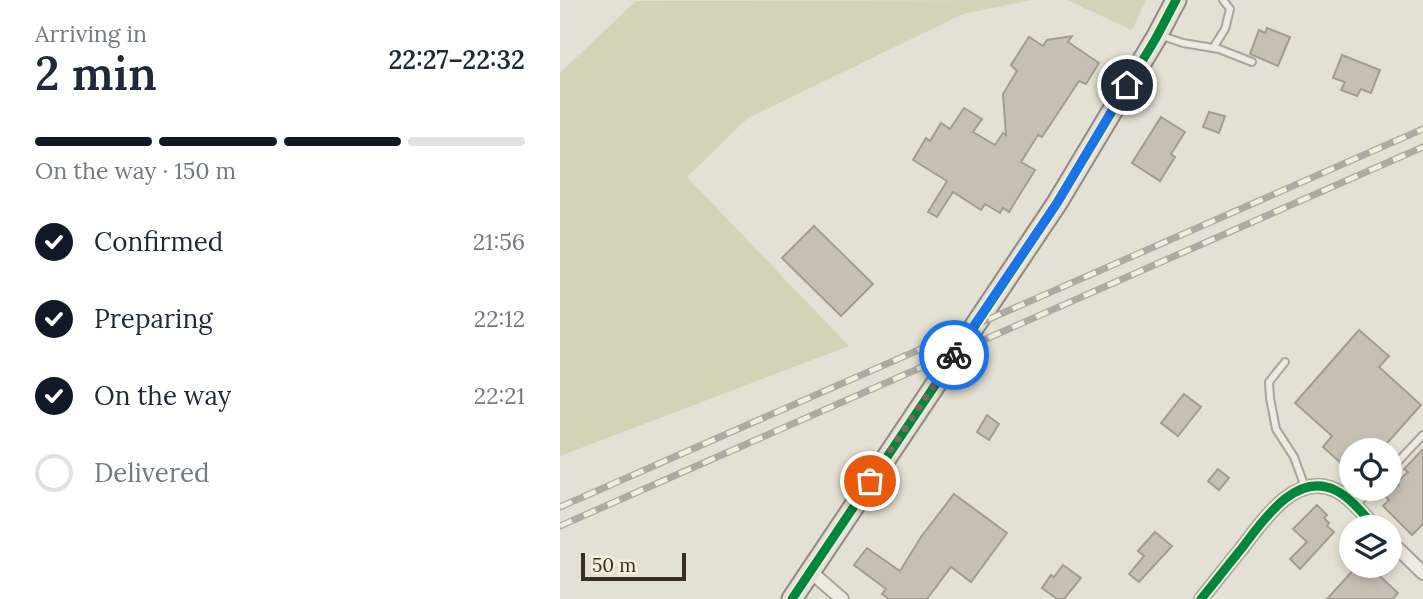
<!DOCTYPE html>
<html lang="en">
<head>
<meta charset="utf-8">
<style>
  :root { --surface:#fff; --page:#f2f2f3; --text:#1f2937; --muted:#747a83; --line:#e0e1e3; --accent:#111827 }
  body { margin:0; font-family:Lora,serif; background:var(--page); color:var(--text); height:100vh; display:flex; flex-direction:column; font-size:26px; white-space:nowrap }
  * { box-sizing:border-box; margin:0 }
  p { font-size:23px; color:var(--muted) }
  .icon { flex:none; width:38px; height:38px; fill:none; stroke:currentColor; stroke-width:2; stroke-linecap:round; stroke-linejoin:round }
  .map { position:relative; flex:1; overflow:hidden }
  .drawer { display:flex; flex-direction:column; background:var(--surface); width:560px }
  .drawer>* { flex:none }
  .controls { position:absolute; left:779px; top:438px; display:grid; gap:14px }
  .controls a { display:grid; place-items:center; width:63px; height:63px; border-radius:50%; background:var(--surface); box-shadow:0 4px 10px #0003; font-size:35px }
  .scale { position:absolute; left:21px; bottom:18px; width:105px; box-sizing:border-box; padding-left:7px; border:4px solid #3a2e22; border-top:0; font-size:19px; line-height:24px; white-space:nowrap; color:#3a2e22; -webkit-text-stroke:5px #f4edda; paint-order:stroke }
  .pin { position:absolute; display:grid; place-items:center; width:60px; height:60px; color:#fff; margin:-30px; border:4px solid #fff; border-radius:50%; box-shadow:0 2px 7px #0007 }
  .courier { position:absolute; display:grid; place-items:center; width:70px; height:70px; margin:-35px; border:5px solid #1a73e8; border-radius:50%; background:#fff; color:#222; box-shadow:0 2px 9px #0007 }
  .headline em { font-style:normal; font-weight:600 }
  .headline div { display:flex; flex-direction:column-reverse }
  .headline { display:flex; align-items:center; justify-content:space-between; height:119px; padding:0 35px }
  h1 { font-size:46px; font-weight:600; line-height:52px }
  .bar { display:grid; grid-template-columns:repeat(4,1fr); gap:10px 7px; align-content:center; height:84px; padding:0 35px }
  .bar i { height:9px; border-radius:5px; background:var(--line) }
  .bar .current { background:var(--accent) }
  .bar p { grid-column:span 4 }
  ol { padding:0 35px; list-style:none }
  li { display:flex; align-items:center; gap:21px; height:77px }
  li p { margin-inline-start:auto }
  li .icon { padding:7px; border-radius:50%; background:var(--accent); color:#fff; stroke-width:4 }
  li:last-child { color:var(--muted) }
  li i { width:38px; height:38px; border:4px solid var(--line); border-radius:50% }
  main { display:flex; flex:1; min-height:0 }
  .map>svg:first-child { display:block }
</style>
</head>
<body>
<main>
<section class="drawer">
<div class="headline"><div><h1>2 min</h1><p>Arriving in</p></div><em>22:27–22:32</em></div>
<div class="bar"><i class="current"></i><i class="current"></i><i class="current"></i><i></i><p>On the way · 150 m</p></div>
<ol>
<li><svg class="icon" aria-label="check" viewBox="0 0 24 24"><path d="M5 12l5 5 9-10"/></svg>Confirmed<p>21:56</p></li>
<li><svg class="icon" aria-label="check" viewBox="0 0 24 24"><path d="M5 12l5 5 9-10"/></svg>Preparing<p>22:12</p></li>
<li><svg class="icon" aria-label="check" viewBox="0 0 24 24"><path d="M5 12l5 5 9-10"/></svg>On the way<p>22:21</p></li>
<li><i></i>Delivered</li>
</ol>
</section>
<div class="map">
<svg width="863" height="599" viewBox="0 0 863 599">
  <rect width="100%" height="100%" fill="#e4e0d3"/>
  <g fill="#d3d4b6">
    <polygon points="472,0 403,14 188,118 127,177 289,346 0,456 0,73 76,1"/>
    <polygon points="507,0 586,0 572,30"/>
  </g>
  <g fill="#c8bfb3" stroke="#a59c91" stroke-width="2">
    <polygon points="707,28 730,37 718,66 690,54 699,30 705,33"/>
    <polygon points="512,36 508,42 539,63 526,84 519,81 482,137 478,135 461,162 475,170 449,212 443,208 440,213 425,204 421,210 393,192 377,217 368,212 387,181 353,160 366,138 370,141 381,123 390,129 404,108 422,119 413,132 435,145 443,133 446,135 443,94 457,71 451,65 469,37 483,46 487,40"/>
    <polygon points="782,55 820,70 811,93 801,89 797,96 781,90 785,82 773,78"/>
    <polygon points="649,112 665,116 659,133 643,127"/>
    <polygon points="601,117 625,132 611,154 615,157 600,181 572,163"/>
    <polygon points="254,226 313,284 281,316 222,258"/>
    <polygon points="799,330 829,356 819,367 861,405 821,450 791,450 791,472 763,447 772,436 735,403"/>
    <polygon points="624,394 641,407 618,436 601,423"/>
    <polygon points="427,415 439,424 429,440 417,432"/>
    <polygon points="863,449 863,524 852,535 823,506 829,500 826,497 839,485 837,482 848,472 844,469"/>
    <polygon points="658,469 669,478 659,490 648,481"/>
    <polygon points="394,494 447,533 411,582 391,567 367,599 329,599 322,594 326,589 294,565 307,548 340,571 361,537"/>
    <polygon points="757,505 767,515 764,518 769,523 767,526 774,532 740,569 730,559 747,542 733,529"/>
    <polygon points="595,532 612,546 579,582 569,574 584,556 578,551"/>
    <polygon points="503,565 521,578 504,599 497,599 482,588 491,575 494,577"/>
    <polygon points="798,565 808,565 838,593 833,599 767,599"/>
  </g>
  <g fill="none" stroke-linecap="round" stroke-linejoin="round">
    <defs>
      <g id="lane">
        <polyline points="599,35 623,43 659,49 692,62"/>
        <polyline points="653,48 665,29 670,9 663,0"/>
        <polyline points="725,362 709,382 710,398 716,429 734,457 745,487"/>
        <polyline points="830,470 863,435"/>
        <polyline points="796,505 812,488"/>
      </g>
      <g id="street">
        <polyline points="830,541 863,573"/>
        <polyline points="251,572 282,599"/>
        <path d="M641 599C655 582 668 565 682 548 702 522 735 471 775 490 790 497 804 515 815 527"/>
      </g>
      <polyline id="primary" points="232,599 497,203 596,38 616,0"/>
    </defs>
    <use href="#lane" stroke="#aaa59b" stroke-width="10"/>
    <use href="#street" stroke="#aaa59b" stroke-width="16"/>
    <use href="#primary" stroke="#908b82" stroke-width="23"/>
    <use href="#lane" stroke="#edeae3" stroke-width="6"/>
    <use href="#street" stroke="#edeae3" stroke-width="12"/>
    <use href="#primary" stroke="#e5e0d6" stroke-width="19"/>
    <defs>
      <g id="rail">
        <polyline points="0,507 863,129"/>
        <polyline points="0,526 863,147"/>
      </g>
    </defs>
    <use href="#rail" stroke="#adaaa3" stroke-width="7"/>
    <use href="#rail" stroke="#f4edda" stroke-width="4.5" stroke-dasharray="13" stroke-linecap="butt"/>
    <defs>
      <g id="cycleway">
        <polyline points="232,599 497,203 596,38 616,0"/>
        <path d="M641 599C655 582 668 565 682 548 702 522 735 471 775 490 790 497 804 515 815 527"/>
      </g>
    </defs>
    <use href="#cycleway" stroke="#f4edda" stroke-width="13"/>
    <use href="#cycleway" stroke="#00873e" stroke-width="9"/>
  </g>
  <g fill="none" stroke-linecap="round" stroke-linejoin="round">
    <polyline stroke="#766c60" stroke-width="7" stroke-dasharray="0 12.6" points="310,481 394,355"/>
    <polyline stroke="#1a73e8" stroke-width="9" points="394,355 497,203 567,85"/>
  </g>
</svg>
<div class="controls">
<a><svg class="icon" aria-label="locate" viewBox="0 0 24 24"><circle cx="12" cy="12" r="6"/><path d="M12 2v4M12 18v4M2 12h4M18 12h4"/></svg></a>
<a><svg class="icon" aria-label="layers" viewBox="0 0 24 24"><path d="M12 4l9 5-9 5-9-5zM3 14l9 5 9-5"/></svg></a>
</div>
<div class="scale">50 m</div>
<div class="pin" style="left:310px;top:481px;background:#ea580c"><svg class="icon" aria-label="bag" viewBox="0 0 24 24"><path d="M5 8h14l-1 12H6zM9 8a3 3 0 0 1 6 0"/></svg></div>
<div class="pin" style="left:567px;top:85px;background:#1f2937"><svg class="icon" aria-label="home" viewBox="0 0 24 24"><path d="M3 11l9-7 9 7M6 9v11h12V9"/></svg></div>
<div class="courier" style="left:394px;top:355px"><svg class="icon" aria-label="bike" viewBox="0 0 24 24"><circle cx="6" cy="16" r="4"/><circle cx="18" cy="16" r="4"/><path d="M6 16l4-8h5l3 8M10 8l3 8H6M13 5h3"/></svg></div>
</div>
</main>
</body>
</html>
